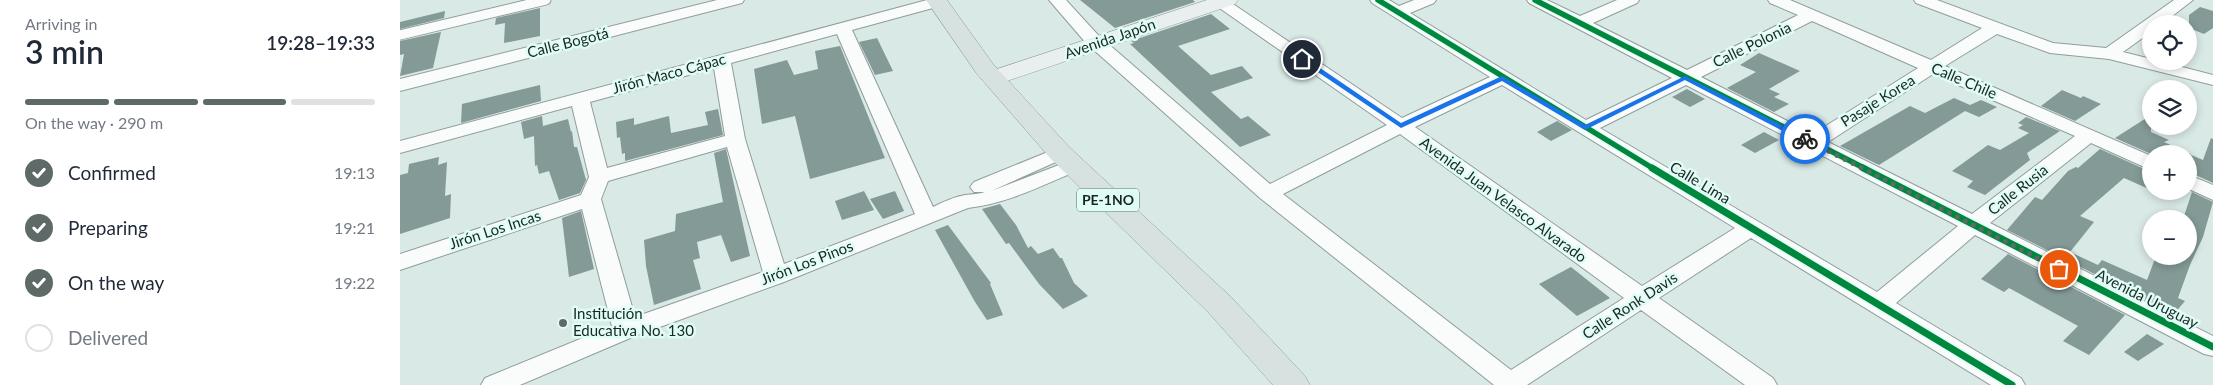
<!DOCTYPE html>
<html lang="en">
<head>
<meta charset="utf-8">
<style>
  :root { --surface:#fff; --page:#f2f2f3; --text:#1f2937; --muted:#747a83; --line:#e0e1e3; --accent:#5e6a67 }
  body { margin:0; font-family:Lato,sans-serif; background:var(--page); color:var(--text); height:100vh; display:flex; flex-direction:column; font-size:19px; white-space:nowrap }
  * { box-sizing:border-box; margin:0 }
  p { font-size:16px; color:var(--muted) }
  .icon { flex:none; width:28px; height:28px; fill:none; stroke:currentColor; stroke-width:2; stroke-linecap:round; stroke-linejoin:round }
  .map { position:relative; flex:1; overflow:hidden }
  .sheet { display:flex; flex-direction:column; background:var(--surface); width:400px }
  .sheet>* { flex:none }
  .fabs { position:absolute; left:1742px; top:15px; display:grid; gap:10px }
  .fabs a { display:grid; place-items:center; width:55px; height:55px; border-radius:50%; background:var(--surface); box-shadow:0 2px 8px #0003; font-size:25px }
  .pin { position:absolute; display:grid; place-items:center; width:42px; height:42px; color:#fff; margin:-21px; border:2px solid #fff; border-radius:50%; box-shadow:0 1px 5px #0007 }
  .courier { position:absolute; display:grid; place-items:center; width:50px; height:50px; margin:-25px; border:4px solid #1a73e8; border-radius:50%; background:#fff; color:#222; box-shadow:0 1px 6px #0007 }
  .headline em { font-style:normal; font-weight:600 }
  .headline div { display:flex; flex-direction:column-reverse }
  .headline { display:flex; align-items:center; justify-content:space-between; height:85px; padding:0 25px }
  h1 { font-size:32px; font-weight:600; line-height:38px }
  .bar { display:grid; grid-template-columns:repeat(4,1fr); gap:8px 5px; align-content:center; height:60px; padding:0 25px }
  .bar i { height:6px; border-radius:4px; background:var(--line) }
  .bar .current { background:var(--accent) }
  .bar p { grid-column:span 4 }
  ol { padding:0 25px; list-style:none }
  li { display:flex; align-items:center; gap:15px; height:55px }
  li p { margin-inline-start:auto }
  li .icon { padding:5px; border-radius:50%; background:var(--accent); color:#fff; stroke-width:4 }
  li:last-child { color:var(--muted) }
  li i { width:28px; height:28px; border:2px solid var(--line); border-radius:50% }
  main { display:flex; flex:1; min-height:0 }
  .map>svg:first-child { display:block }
</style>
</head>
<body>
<main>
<section class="sheet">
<div class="headline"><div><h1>3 min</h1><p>Arriving in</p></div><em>19:28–19:33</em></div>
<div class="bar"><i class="current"></i><i class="current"></i><i class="current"></i><i></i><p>On the way · 290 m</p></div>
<ol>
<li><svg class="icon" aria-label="check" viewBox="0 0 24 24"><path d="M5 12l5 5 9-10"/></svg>Confirmed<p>19:13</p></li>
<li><svg class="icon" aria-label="check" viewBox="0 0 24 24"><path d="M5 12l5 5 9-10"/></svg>Preparing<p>19:21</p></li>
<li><svg class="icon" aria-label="check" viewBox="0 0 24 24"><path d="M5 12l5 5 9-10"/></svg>On the way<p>19:22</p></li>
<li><i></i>Delivered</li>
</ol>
</section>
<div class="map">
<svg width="1813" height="385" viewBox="0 0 1813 385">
  <rect width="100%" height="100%" fill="#d9e9e6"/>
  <g fill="#839a96">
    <polygon points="680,0 793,0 795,2 715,28"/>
    <polygon points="1800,7 1813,11 1813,28 1804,34 1789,28 1789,15"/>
    <polygon points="140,8 140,36 104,43 105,23 95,25 96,18"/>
    <polygon points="45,11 44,18 0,29 0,22"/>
    <polygon points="811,14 830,29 778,46 811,75 842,66 853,78 811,92 841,119 848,116 871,135 840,147 730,44 734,43 731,41"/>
    <polygon points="41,32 33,68 0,76 4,54 0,55 0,41"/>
    <polygon points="477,38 493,71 475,75 459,42"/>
    <polygon points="440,46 485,158 410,179 395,116 362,124 354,69 387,60 394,75 418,69 415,51"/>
    <polygon points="1359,53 1400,71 1369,89 1380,94 1374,97 1389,104 1374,112 1327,88 1356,72 1340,65"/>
    <polygon points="140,85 141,101 61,123 62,104"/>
    <polygon points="1287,89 1305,99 1290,107 1272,97"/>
    <polygon points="1662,90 1681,98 1683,96 1701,104 1675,121 1641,106"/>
    <polygon points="1554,98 1570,105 1581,100 1597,107 1579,117 1565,111 1479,165 1440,146 1510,106 1525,113"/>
    <polygon points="318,109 323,135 225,161 225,153 222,154 220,137 217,138 216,122 234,118 234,125 269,116 271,133 308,125 305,112"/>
    <polygon points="1751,115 1751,132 1769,140 1764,142 1791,154 1751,154 1715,138"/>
    <polygon points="142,116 143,126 168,119 171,132 172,131 174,147 177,147 186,180 180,193 159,200 149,171 139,174 137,165 135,166 134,136 124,139 121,122"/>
    <polygon points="1626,117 1660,131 1627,153 1630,160 1585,195 1567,187 1573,181 1552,171 1588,145 1600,150 1629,133 1618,128 1623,125 1618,123"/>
    <polygon points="1157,121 1172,130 1151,141 1137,132"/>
    <polygon points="1364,132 1379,140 1355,153 1341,145"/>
    <polygon points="1811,138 1813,139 1813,183 1789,172 1789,154 1803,160"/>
    <polygon points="326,149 350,256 331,262 321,235 297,242 300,258 293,260 301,289 254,305 246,266 244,240 275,231 276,214 323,202 314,153"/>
    <polygon points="1700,149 1751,172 1751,190 1724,178 1680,216 1694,222 1670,252 1698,265 1702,260 1747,280 1756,256 1789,256 1789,219 1783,219 1792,192 1813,202 1803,237 1790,265 1778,298 1785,301 1774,314 1607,230 1635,197 1642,200 1668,171 1676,167 1678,168"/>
    <polygon points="39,157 38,165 47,162 45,196 51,194 50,218 0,234 0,175 8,173 9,164"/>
    <polygon points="464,191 474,210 442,220 435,201"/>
    <polygon points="495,191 504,211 483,219 470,199"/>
    <polygon points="600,204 616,225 628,248 631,246 638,254 653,248 660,258 662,258 674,283 688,296 663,309 639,284 609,243 606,244 582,209"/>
    <polygon points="181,211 194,269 169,277 162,218"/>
    <polygon points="548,225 591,283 590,284 603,315 587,320 575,302 535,230"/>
    <polygon points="1608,254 1725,315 1689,355 1663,341 1678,326 1609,288 1604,292 1581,279"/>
    <polygon points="1171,267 1210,298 1177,316 1139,284"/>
    <polygon points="1747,334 1764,344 1738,361 1724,352"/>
  </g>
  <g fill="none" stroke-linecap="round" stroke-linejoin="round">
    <defs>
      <polyline id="lane" points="0,35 146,0"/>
      <g id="street">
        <polygon points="317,0 344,0 342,3 0,91 0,79"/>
        <path d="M527 0H545L546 2 544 5 452 30 533 207C543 202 554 197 565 195 572 194 579 194 585 192H574L570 187 574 182 660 147 667 149 670 153 667 157 591 191 672 160 679 162 682 166 679 170C643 185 607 204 568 208L384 282 235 336 120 385H81L85 378 212 326 182 209 0 270V254L181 195 189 177 172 106 0 153V141ZM437 34 515 214 384 264 345 139 331 63ZM314 68 325 136 207 168 190 102ZM327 147 363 272 235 317 201 199 208 181Z"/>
        <path d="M649 0H666L698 35 870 184 987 125 808 0H827L1002 118 1090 77 972 3 970 0H989L999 6 1014 0H1036L1034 3 1010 13 1186 120 1272 78 1129 3 1127 0H1147L1180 16 1217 0H1239L1237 3 1193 23 1287 70 1398 15 1370 3 1368 0H1390L1531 60 1582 28 1516 3 1514 0H1537L1653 43 1706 48 1774 0H1793L1762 24H1751V32L1723 52 1751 59V61H1759L1813 75V85L1709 59 1650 53 1597 34 1545 66 1751 156V170L1691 143 1590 223 1813 336V356L1804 354 1575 235 1496 303 1621 378 1625 385H1591L1351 238 1259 298 1373 378 1377 385H1345L1241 310 1127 385H1094L860 198 686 43ZM1412 21 1518 68 1413 134 1301 77ZM1533 74 1675 136 1572 214 1428 142ZM1102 85 1335 228 1242 286 1015 127ZM1286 85 1558 226 1477 292 1200 128ZM1000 134 1224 298 1111 370 883 194Z"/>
        <polygon points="1789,175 1813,185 1813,200 1789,189"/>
      </g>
      <polygon id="secondary" points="807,0 838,0 835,4 601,83 593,85 585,83 581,78 585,73"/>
      <polygon id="primary" points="526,0 547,0 593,64 669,147 830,296 905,376 910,385 873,385 808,312 651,159 577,74"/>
    </defs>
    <use href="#lane" stroke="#909d9a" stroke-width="11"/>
    <use href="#street" stroke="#909d9a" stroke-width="2"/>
    <use href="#secondary" stroke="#909d9a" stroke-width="1"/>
    <use href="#primary" stroke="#889d9a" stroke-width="1"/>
    <use href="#lane" stroke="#f9fcfb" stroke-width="9"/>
    <use href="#street" fill="#f9fcfb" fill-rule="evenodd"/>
    <use href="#secondary" fill="#e8efee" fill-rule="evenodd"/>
    <use href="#primary" fill="#d7e2e0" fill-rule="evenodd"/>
    <defs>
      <g id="cycleway-far1">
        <polyline points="978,0 1254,169"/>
        <polyline points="1135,0 1466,169"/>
      </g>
      <g id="cycleway">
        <polyline points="1252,168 1612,385"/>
        <polyline points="1463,168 1813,347"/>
      </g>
    </defs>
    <use href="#cycleway-far1" stroke="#dffdf6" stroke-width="8"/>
    <use href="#cycleway" stroke="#dffdf6" stroke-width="10"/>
    <use href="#cycleway-far1" stroke="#00873e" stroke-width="5.5"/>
    <use href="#cycleway" stroke="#00873e" stroke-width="7"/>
  </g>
  <polygon fill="#1a73e8" points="900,57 904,57 1001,123 1102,76 1185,125 1285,76 1409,139 1402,141 1285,80 1185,130 1102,81 1001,128 900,60"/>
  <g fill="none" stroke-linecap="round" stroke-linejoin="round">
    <polyline stroke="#5e6a67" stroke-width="5" stroke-dasharray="0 9" points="1405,139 1659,269"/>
  </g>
  <circle fill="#5e6a67" stroke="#dffdf6" stroke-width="2" cx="163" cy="323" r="5"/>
  <g text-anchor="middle" stroke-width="5" stroke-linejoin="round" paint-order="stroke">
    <rect fill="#dffdf6" stroke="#566662" stroke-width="1" x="677" y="188.5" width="62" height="23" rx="4"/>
    <g font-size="14" font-weight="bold" fill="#1b2623">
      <text x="708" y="205">PE-1NO</text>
    </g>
    <g font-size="15" fill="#1b2623" stroke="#dffdf6">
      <text transform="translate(710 39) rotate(-19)" y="5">Avenida Japón</text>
      <text transform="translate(168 43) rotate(-14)" y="5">Calle Bogotá</text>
      <text transform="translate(1352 45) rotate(-26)" y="5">Calle Polonia</text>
      <text transform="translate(269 74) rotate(-15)" y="5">Jirón Maco Cápac</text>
      <text transform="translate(1564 81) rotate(23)" y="5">Calle Chile</text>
      <text transform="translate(1478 101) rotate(-32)" y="5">Pasaje Korea</text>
      <text transform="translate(1300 183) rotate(31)" y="5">Calle Lima</text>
      <text transform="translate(1618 190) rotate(-38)" y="5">Calle Rusia</text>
      <text transform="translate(1103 200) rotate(36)" y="5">Avenida Juan Velasco Alvarado</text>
      <text transform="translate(95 230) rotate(-18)" y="5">Jirón Los Incas</text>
      <text transform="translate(407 263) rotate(-21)" y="5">Jirón Los Pinos</text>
      <text transform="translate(1747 299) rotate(27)" y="5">Avenida Uruguay</text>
      <text transform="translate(1230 306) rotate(-33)" y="5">Calle Ronk Davis</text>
    </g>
    <g font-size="15" fill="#1b2623" stroke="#dffdf6" text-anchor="start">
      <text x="173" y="319">Institución<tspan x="173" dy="17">Educativa No. 130</tspan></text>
    </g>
  </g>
</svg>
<div class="fabs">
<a><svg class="icon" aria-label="locate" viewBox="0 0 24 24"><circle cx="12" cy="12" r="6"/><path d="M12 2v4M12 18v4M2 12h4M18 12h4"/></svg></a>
<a><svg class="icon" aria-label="layers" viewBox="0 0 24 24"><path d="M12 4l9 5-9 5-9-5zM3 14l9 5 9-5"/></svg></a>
<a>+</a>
<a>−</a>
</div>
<div class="pin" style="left:1659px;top:269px;background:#ea580c"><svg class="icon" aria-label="bag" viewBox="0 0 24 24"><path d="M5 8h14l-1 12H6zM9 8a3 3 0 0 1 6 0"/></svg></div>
<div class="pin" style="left:902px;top:59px;background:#1f2937"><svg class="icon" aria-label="home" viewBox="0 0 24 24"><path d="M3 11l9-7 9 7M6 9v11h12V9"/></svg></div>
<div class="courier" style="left:1405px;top:139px"><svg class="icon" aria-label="bike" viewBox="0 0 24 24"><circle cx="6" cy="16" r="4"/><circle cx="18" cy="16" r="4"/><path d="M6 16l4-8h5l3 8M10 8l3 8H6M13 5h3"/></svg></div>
</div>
</main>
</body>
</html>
